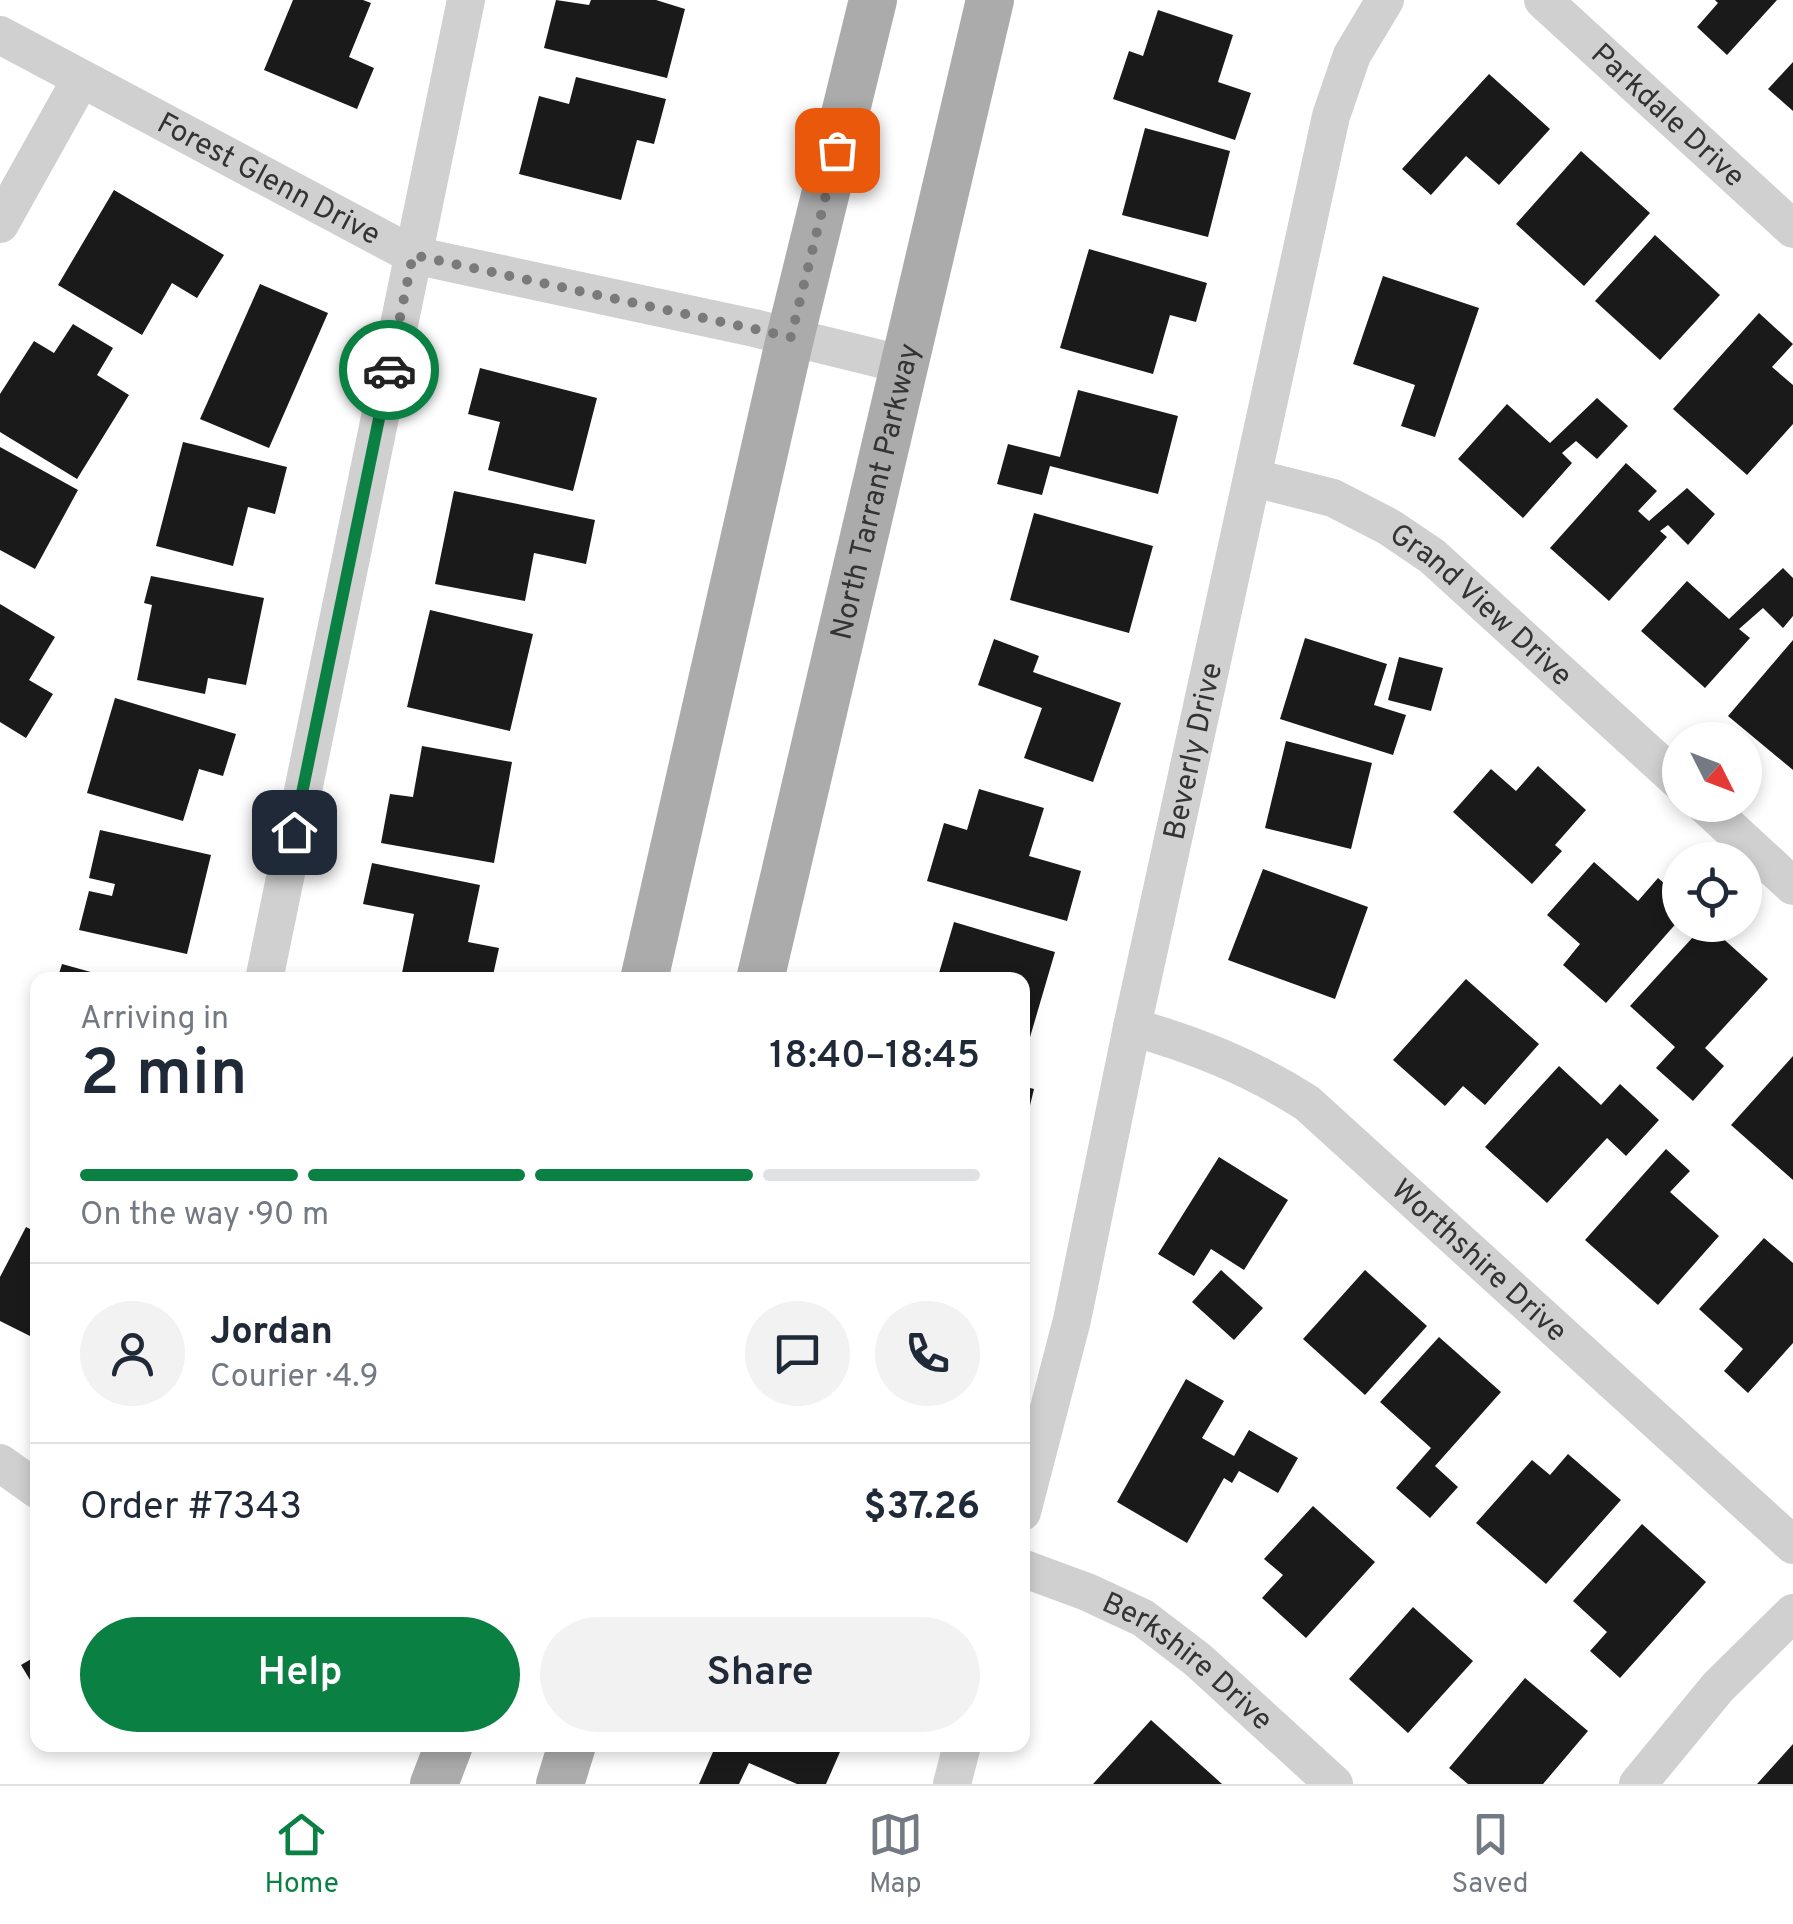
<!DOCTYPE html>
<html lang="en">
<head>
<meta charset="utf-8">
<style>
  :root { --surface:#fff; --page:#f2f2f3; --text:#1f2937; --muted:#747a83; --line:#e0e1e3; --accent:#0b8043 }
  body { margin:0; font-family:Overpass,sans-serif; background:var(--page); color:var(--text); height:100vh; display:flex; flex-direction:column; font-size:38px; white-space:nowrap }
  * { box-sizing:border-box; margin:0 }
  p { font-size:32px; color:var(--muted) }
  .icon { flex:none; width:55px; height:55px; fill:none; stroke:currentColor; stroke-width:2; stroke-linecap:round; stroke-linejoin:round }
  .map { position:relative; flex:1; overflow:hidden }
  .panel { position:absolute; left:30px; top:972px; width:1000px; height:780px; display:flex; flex-direction:column; background:var(--surface); border-radius:20px; box-shadow:0 5px 15px #0003 }
  .panel>* { flex:none }
  .needle { width:65px; rotate:132deg }
  .tools { position:absolute; left:1662px; top:722px; display:grid; gap:20px }
  .tools a { display:grid; place-items:center; width:100px; height:100px; border-radius:50%; background:var(--surface); box-shadow:0 5px 15px #0003; font-size:50px }
  .pin { position:absolute; display:grid; place-items:center; width:85px; height:85px; color:#fff; margin:-42px; border-radius:20px; box-shadow:0 5px 15px #0006 }
  .courier { position:absolute; display:grid; place-items:center; width:100px; height:100px; margin:-50px; border:8px solid #0b8043; border-radius:50%; background:#fff; color:#222; box-shadow:0 2px 12px #0007 }
  .summary em { font-style:normal; font-weight:600 }
  .summary div { display:flex; flex-direction:column-reverse }
  .summary { display:flex; align-items:center; justify-content:space-between; height:170px; padding:0 50px }
  h1 { font-size:65px; font-weight:600; line-height:75px }
  .bar { display:grid; grid-template-columns:repeat(4,1fr); gap:15px 10px; align-content:center; height:120px; padding:0 50px }
  .bar i { height:12px; border-radius:8px; background:var(--line) }
  .bar .selected { background:var(--accent) }
  .bar p { grid-column:span 4 }
  .line { display:flex; align-items:center; gap:25px; padding:0 50px; border-top:2px solid var(--line) }
  .line div { flex:1 }
  .round { display:grid; place-items:center; flex:none; width:105px; height:105px; border-radius:52px; background:var(--page) }
  .primary-button { display:flex; gap:20px; margin-top:auto; padding:20px 50px }
  .primary-button a { flex:1; height:115px; border-radius:60px; background:var(--accent); color:#fff; font-size:40px; font-weight:600; line-height:115px; text-align:center }
  .primary-button a+a { background:var(--page); color:var(--text) }
  .tabs { display:flex; justify-content:space-around; align-items:center; height:140px; border-top:2px solid var(--line); background:var(--surface); font-size:28px; color:var(--muted) }
  .tabs a { display:grid; justify-items:center; gap:5px }
  .tabs .selected { color:var(--accent) }
  .map>svg:first-child { display:block }
</style>
</head>
<body>
<div class="map">
<svg width="1793" height="1784" viewBox="0 0 1793 1784">
  <rect width="100%" height="100%" fill="#fff"/>
  <g fill="#1a1a1a">
    <polygon points="293,0 363,0 371,3 349,57 374,68 357,109 264,70"/>
    <polygon points="556,0 589,5 591,0 656,0 685,9 667,78 544,48"/>
    <polygon points="1715,0 1777,0 1727,55 1697,27 1718,3"/>
    <polygon points="1158,10 1233,35 1218,82 1251,93 1235,140 1113,99 1129,51 1143,56"/>
    <polygon points="1793,62 1793,111 1768,89"/>
    <polygon points="1489,74 1550,129 1499,185 1466,156 1431,195 1402,169"/>
    <polygon points="576,77 666,99 654,144 637,140 621,200 519,174 539,96 569,104"/>
    <polygon points="1145,128 1230,151 1208,237 1122,215"/>
    <polygon points="1581,151 1650,213 1584,286 1516,224"/>
    <polygon points="114,190 224,255 197,298 172,283 142,335 58,285"/>
    <polygon points="1655,235 1720,295 1660,360 1595,301"/>
    <polygon points="1089,249 1207,283 1196,322 1170,315 1153,374 1060,348"/>
    <polygon points="1383,276 1479,308 1435,437 1401,426 1415,385 1353,364"/>
    <polygon points="260,284 328,313 269,448 200,419"/>
    <polygon points="1759,313 1793,344 1772,367 1793,385 1793,424 1747,475 1673,409"/>
    <polygon points="73,324 113,348 97,375 129,395 77,479 0,432 0,394 34,341 54,353"/>
    <polygon points="480,368 597,398 573,491 488,470 500,422 468,414"/>
    <polygon points="1078,390 1178,416 1158,494 1050,466 1042,495 997,484 1008,444 1060,457"/>
    <polygon points="1597,398 1628,426 1597,459 1576,441 1562,453 1572,463 1523,518 1458,459 1507,404 1550,443"/>
    <polygon points="183,442 287,467 275,514 248,507 233,566 156,546"/>
    <polygon points="0,447 78,490 35,569 0,550"/>
    <polygon points="1626,463 1657,491 1638,511 1649,521 1687,488 1715,514 1688,545 1668,525 1660,531 1667,537 1609,601 1550,548"/>
    <polygon points="454,491 595,520 586,564 534,553 525,601 435,584"/>
    <polygon points="1034,513 1153,546 1129,633 1010,600"/>
    <polygon points="1783,568 1793,578 1793,616 1783,628 1763,608 1739,629 1750,638 1705,688 1641,631 1687,581 1729,619"/>
    <polygon points="151,576 264,598 246,685 208,678 205,694 137,680 152,605 144,603"/>
    <polygon points="0,604 55,637 29,680 53,694 26,738 0,722"/>
    <polygon points="430,610 533,634 510,731 407,707"/>
    <polygon points="1305,638 1387,664 1374,705 1406,715 1393,755 1280,719"/>
    <polygon points="994,639 1039,656 1033,672 1121,703 1093,782 1024,758 1042,708 978,685"/>
    <polygon points="1793,640 1793,770 1728,716"/>
    <polygon points="1399,657 1443,668 1431,711 1388,700"/>
    <polygon points="115,698 236,734 223,776 199,769 183,821 87,793"/>
    <polygon points="1286,741 1372,763 1351,849 1265,828"/>
    <polygon points="422,746 512,762 494,863 381,843 390,794 413,797"/>
    <polygon points="1538,766 1586,810 1555,845 1562,851 1532,884 1453,812 1491,769 1516,791"/>
    <polygon points="979,789 1044,808 1029,856 1081,871 1067,921 927,881 944,823 967,830"/>
    <polygon points="100,830 211,855 187,954 79,930 89,891 112,896 115,884 89,878"/>
    <polygon points="1594,862 1638,901 1658,878 1680,897 1680,919 1606,1003 1563,965 1580,944 1547,915"/>
    <polygon points="372,863 480,885 468,942 499,948 492,980 438,980 402,973 414,914 363,904"/>
    <polygon points="1263,869 1368,907 1335,999 1228,960"/>
    <polygon points="954,922 1055,952 1028,1044 1022,1043 1022,980 937,980"/>
    <polygon points="1704,925 1708,925 1768,979 1705,1048 1724,1066 1693,1101 1656,1068 1675,1047 1630,1006"/>
    <polygon points="62,964 116,979 116,980 57,980"/>
    <polygon points="1466,979 1539,1044 1485,1105 1463,1086 1445,1106 1393,1060"/>
    <polygon points="1793,1056 1793,1180 1731,1125"/>
    <polygon points="1559,1066 1601,1105 1620,1084 1659,1120 1626,1156 1607,1138 1547,1203 1485,1147"/>
    <polygon points="1022,1086 1034,1089 1024,1130 1022,1130"/>
    <polygon points="1666,1149 1690,1171 1670,1192 1719,1236 1658,1305 1585,1240"/>
    <polygon points="1219,1157 1288,1200 1244,1270 1211,1249 1194,1276 1158,1254"/>
    <polygon points="26,1227 38,1233 38,1340 0,1321 0,1277"/>
    <polygon points="1764,1238 1793,1263 1793,1343 1748,1393 1724,1371 1743,1349 1699,1309"/>
    <polygon points="1221,1270 1263,1308 1234,1340 1192,1302"/>
    <polygon points="1365,1270 1427,1326 1365,1395 1303,1339"/>
    <polygon points="1439,1337 1501,1392 1435,1466 1458,1487 1430,1518 1396,1488 1431,1448 1380,1402"/>
    <polygon points="1186,1379 1224,1401 1202,1438 1234,1456 1249,1430 1298,1458 1278,1493 1239,1471 1232,1483 1224,1478 1187,1543 1117,1502"/>
    <polygon points="1568,1454 1621,1500 1546,1584 1476,1523 1532,1460 1550,1475"/>
    <polygon points="1313,1506 1375,1562 1306,1638 1262,1598 1283,1575 1264,1559"/>
    <polygon points="1642,1524 1706,1582 1620,1678 1590,1651 1607,1632 1573,1601"/>
    <polygon points="1413,1607 1473,1661 1408,1733 1349,1679"/>
    <polygon points="38,1655 38,1693 21,1665"/>
    <polygon points="1525,1678 1588,1731 1543,1784 1468,1784 1449,1768"/>
    <polygon points="1151,1720 1222,1784 1093,1784"/>
    <polygon points="1793,1744 1793,1784 1757,1784"/>
    <polygon points="716,1745 843,1745 826,1784 797,1784 749,1763 739,1784 699,1784"/>
  </g>
  <g fill="none" stroke-linecap="round" stroke-linejoin="round">
    <g stroke="#d0d0d0" stroke-width="38">
      <path id="s1" d="M1543 0 1793 229"/>
      <path id="s2" d="M0 35 413 255 754 328 905 365"/>
      <polyline points="0,224 81,79"/>
      <path id="s3" d="M1254 478 1333 498 1389 527 1432 556 1680 782"/>
      <polyline points="1705,805 1793,886"/>
      <polyline points="264,980 466,0"/>
      <path id="s4" d="M1132 1027C1195 1045 1251 1067 1307 1103L1793 1545"/>
      <polyline points="0,1463 38,1490"/>
      <path id="s5" d="M1022 1512 1072 1320 1132 1027 1331 116 1352 55 1385 0"/>
      <path id="s6" d="M1022 1568 1087 1592 1143 1618 1198 1660 1334 1784"/>
      <polyline points="952,1784 962,1745"/>
      <polyline points="1638,1784 1718,1687 1793,1613"/>
    </g>
    <g stroke="#ababab" stroke-width="48">
      <polyline points="644,980 790,338 873,0"/>
      <path id="s7" d="M760 980 990 0"/>
      <polyline points="434,1784 449,1745"/>
      <polyline points="560,1784 572,1745"/>
    </g>
  </g>
  <g fill="none" stroke-linecap="round" stroke-linejoin="round">
    <polyline stroke="#7a7a7a" stroke-width="10" stroke-dasharray="0 18" points="389,370 413,255 791,337 837,150"/>
    <polyline stroke="#0b8043" stroke-width="12" points="294,832 389,370"/>
  </g>
  <g text-anchor="middle" stroke-width="10" stroke-linejoin="round" paint-order="stroke">
    <g font-size="30" fill="#333" stroke="#fff">
      <text dy="10" stroke="none"><textPath href="#s1" startOffset="170">Parkdale Drive</textPath></text>
      <text dy="10" stroke="none"><textPath href="#s2" startOffset="305">Forest Glenn Drive</textPath></text>
      <text dy="10" stroke="none"><textPath href="#s7" startOffset="502">North Tarrant Parkway</textPath></text>
      <text dy="10" stroke="none"><textPath href="#s3" startOffset="265">Grand View Drive</textPath></text>
      <text dy="10" stroke="none"><textPath href="#s5" startOffset="780">Beverly Drive</textPath></text>
      <text dy="10" stroke="none"><textPath href="#s4" startOffset="425">Worthshire Drive</textPath></text>
      <text dy="10" stroke="none"><textPath href="#s6" startOffset="192">Berkshire Drive</textPath></text>
    </g>
  </g>
</svg>
<div class="tools">
<a><svg class="needle" viewBox="-14 -14 28 28"><path d="M0-13l5 13h-10z" fill="#e53935"/><path d="M0 13l5-13h-10z" fill="#747a83"/></svg></a>
<a><svg class="icon" aria-label="locate" viewBox="0 0 24 24"><circle cx="12" cy="12" r="6"/><path d="M12 2v4M12 18v4M2 12h4M18 12h4"/></svg></a>
</div>
<div class="pin" style="left:837px;top:150px;background:#ea580c"><svg class="icon" aria-label="bag" viewBox="0 0 24 24"><path d="M5 8h14l-1 12H6zM9 8a3 3 0 0 1 6 0"/></svg></div>
<div class="pin" style="left:294px;top:832px;background:#1f2937"><svg class="icon" aria-label="home" viewBox="0 0 24 24"><path d="M3 11l9-7 9 7M6 9v11h12V9"/></svg></div>
<div class="courier" style="left:389px;top:370px"><svg class="icon" aria-label="car" viewBox="0 0 24 24"><path d="M5 17H2v-5l4-1 3-4h7l3 4 3 1v5h-3M9 17h6M6 11h13"/><circle cx="7" cy="17" r="2"/><circle cx="17" cy="17" r="2"/></svg></div>
<section class="panel">
<div class="summary"><div><h1>2 min</h1><p>Arriving in</p></div><em>18:40–18:45</em></div>
<div class="bar"><i class="selected"></i><i class="selected"></i><i class="selected"></i><i></i><p>On the way · 90 m</p></div>
<div class="line" style="height:180px"><a class="round"><svg class="icon" aria-label="person" viewBox="0 0 24 24"><circle cx="12" cy="8" r="4"/><path d="M4 21q1-7 8-7t8 7"/></svg></a><div><b>Jordan</b><p>Courier · 4.9</p></div><a class="round"><svg class="icon" aria-label="chat" viewBox="0 0 24 24"><path d="M4 5h16v11H9l-5 4z"/></svg></a><a class="round"><svg class="icon" aria-label="phone" viewBox="0 0 24 24"><path d="M5 4h4l2 5-3 2q2 4 5 5l2-3 5 2v4C11 20 4 13 5 4z"/></svg></a></div>
<div class="line" style="height:130px"><div>Order #7343</div><b>$37.26</b></div>
<div class="primary-button"><a>Help</a><a>Share</a></div>
</section>
</div>
<nav class="tabs">
<a class="selected"><svg class="icon" aria-label="home" viewBox="0 0 24 24"><path d="M3 11l9-7 9 7M6 9v11h12V9"/></svg>Home</a>
<a><svg class="icon" aria-label="map" viewBox="0 0 24 24"><path d="M3 6l6-2 6 2 6-2v14l-6 2-6-2-6 2zM9 4v14M15 6v14"/></svg>Map</a>
<a><svg class="icon" aria-label="saved" viewBox="0 0 24 24"><path d="M7 4h10v16l-5-4-5 4z"/></svg>Saved</a>
</nav>
</body>
</html>
